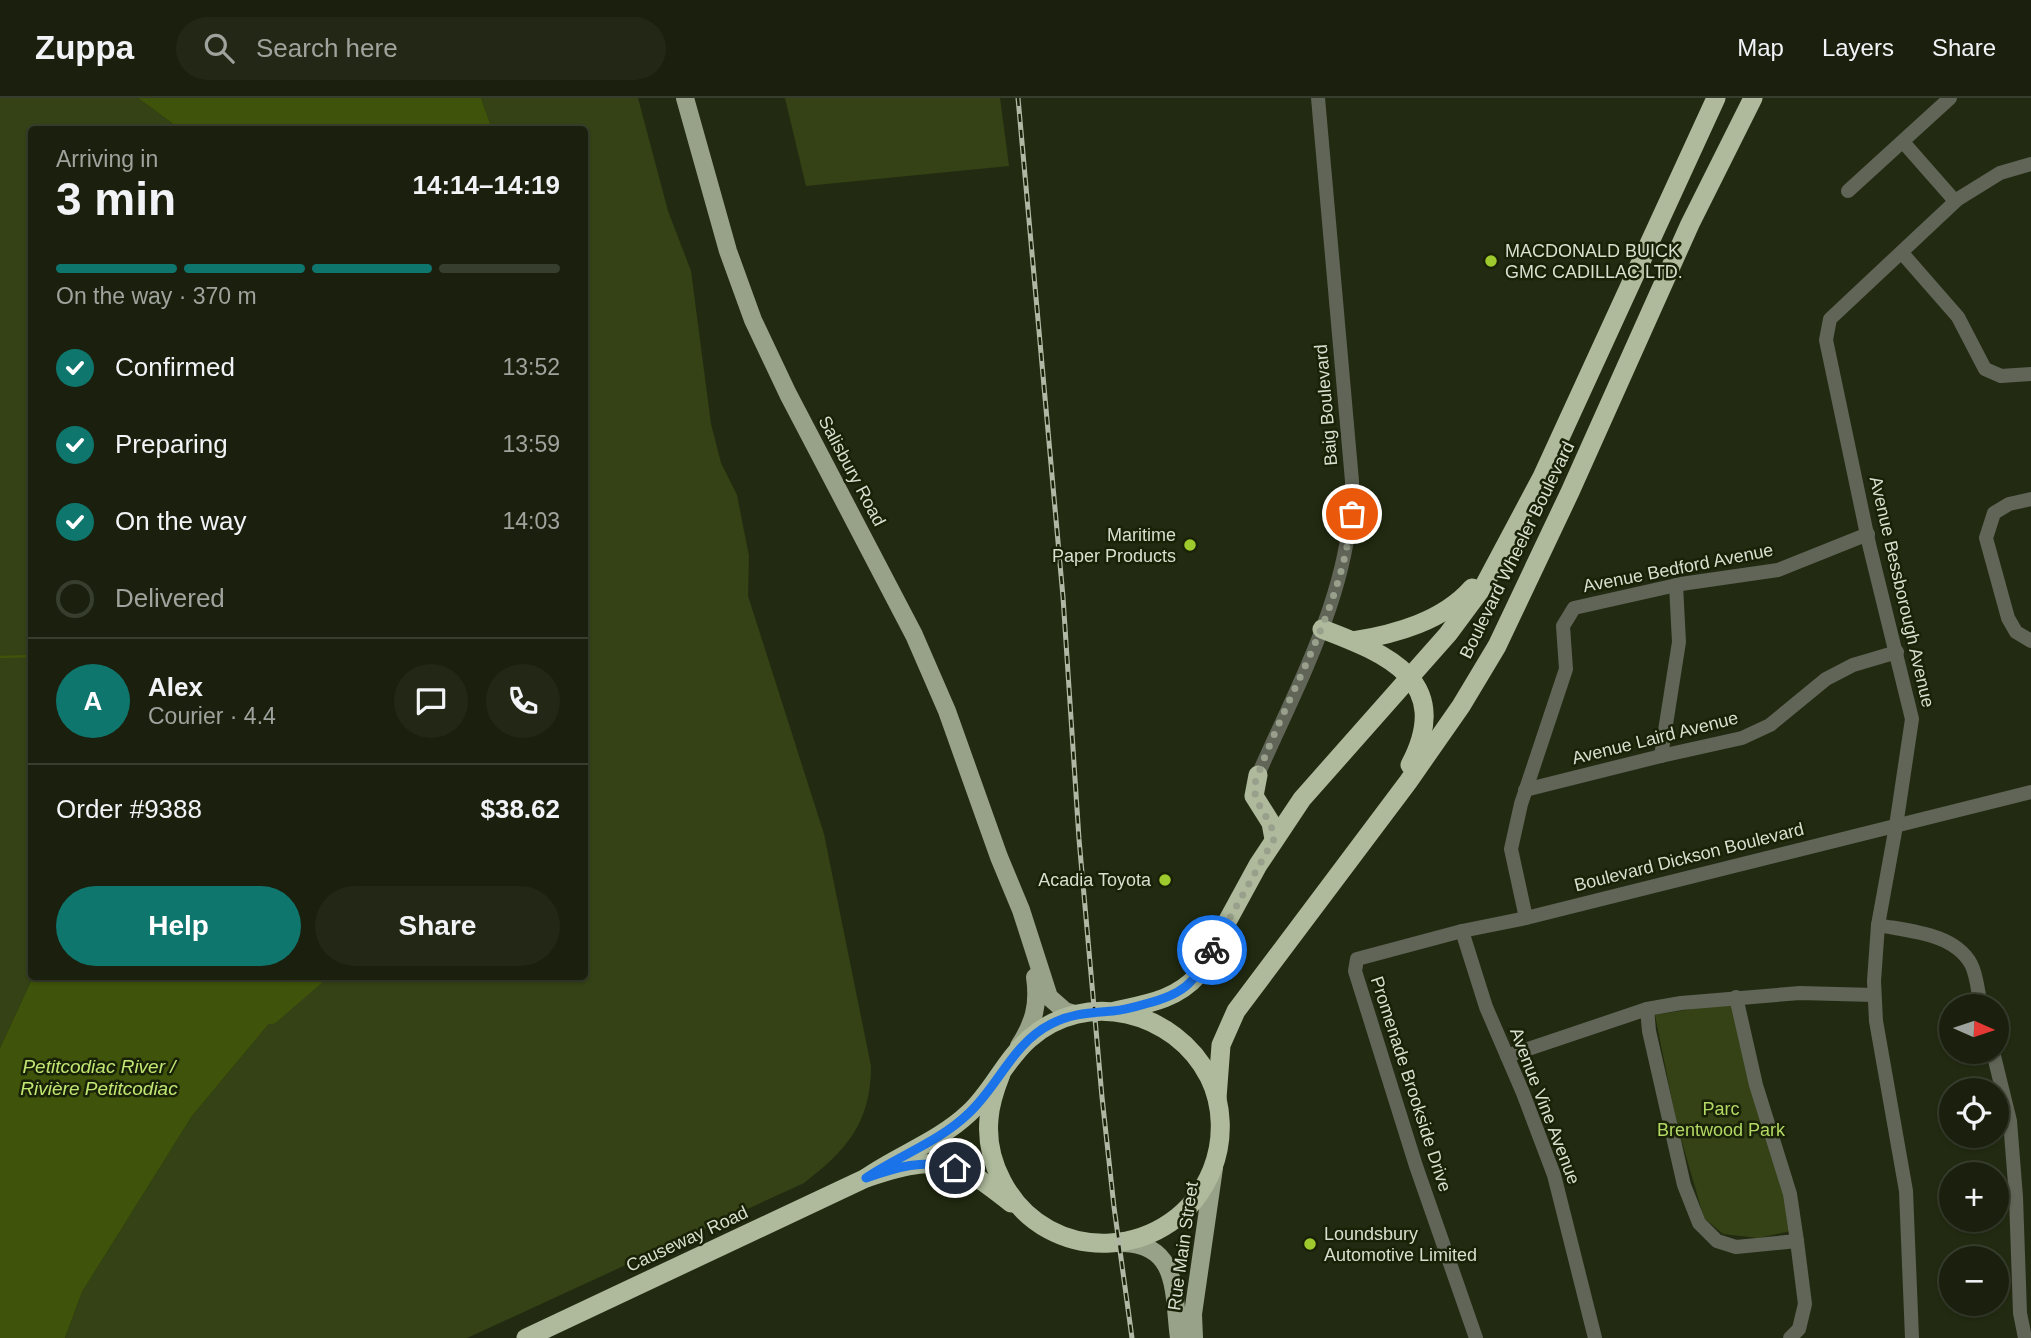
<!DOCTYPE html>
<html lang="en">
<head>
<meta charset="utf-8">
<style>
  :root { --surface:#1a200d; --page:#232816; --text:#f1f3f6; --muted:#9fa39d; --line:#383e2e; --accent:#0f766e }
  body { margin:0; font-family:Arial,sans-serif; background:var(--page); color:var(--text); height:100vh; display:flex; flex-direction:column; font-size:26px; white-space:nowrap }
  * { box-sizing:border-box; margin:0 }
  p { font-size:23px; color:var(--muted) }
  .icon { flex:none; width:38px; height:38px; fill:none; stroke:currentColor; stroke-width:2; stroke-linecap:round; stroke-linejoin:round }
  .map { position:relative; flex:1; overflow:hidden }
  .drawer { position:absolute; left:28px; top:28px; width:560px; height:854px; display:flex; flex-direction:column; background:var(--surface); border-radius:7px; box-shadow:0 2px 5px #0004,0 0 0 2px var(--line) }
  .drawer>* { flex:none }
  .needle { width:46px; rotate:93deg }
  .tools { position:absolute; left:1939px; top:896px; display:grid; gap:14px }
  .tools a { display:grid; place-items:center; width:70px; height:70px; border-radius:50%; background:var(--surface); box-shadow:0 2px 5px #0004,0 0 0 2px var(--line); font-size:35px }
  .pin { position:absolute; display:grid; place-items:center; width:60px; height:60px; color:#fff; margin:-30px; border:4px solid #fff; border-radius:50%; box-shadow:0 2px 7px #0007 }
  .courier { position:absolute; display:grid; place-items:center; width:70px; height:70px; margin:-35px; border:5px solid #1a73e8; border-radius:50%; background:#fff; color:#222; box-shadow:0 2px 9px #0007 }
  .headline em { font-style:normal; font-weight:700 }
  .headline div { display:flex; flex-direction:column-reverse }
  .headline { display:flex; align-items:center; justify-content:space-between; height:119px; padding:0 28px }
  h1 { font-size:46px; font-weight:700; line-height:52px }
  .bar { display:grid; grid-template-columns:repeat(4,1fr); gap:10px 7px; align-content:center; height:84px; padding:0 28px }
  .bar i { height:9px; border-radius:5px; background:var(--line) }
  .bar .current { background:var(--accent) }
  .bar p { grid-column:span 4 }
  .line { display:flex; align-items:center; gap:18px; padding:0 28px; border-top:2px solid var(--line) }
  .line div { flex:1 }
  .round { display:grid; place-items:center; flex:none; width:74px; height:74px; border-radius:37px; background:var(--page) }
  ol { padding:0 28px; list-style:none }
  li { display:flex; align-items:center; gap:21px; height:77px }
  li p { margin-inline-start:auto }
  li .icon { padding:7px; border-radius:50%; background:var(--accent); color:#fff; stroke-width:4 }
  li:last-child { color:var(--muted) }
  li i { width:38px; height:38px; border:4px solid var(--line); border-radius:50% }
  .primary-button { display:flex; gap:14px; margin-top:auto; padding:14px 28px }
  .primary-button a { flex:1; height:80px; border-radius:42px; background:var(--accent); color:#fff; font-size:28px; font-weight:700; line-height:80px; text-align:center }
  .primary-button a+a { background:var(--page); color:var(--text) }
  header { display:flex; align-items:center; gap:42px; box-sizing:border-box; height:98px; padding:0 35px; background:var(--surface); border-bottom:2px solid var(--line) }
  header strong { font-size:33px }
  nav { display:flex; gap:38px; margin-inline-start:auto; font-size:24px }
  .search { width:490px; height:63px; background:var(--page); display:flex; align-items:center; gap:18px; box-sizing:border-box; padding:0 24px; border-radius:38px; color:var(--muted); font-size:26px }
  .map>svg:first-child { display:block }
</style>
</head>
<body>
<header>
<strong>Zuppa</strong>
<div class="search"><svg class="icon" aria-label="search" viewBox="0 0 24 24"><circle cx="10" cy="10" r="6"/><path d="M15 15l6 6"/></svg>Search here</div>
<nav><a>Map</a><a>Layers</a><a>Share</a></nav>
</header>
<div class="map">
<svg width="2031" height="1240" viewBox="0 0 2031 1240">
  <rect width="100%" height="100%" fill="#222b11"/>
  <g fill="#344215">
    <polygon points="0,0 138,0 180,31 32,32 33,879 0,950"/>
    <path d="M481 0H638L668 113 691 173 711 326 721 365 737 397 749 458 748 498 824 736 871 968C871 1024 847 1052 804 1085L467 1240H65L82 1194 192 1018 308 879 584 878V32L492 31Z"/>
    <polygon points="785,0 1000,0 1009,68 806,88"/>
    <polygon points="1735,904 1795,1132 1758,1140 1723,1136 1704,1120 1677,1027 1655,917"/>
  </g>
  <g fill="#3f530a">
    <polygon points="138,0 481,0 492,31 180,31"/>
    <polygon points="33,879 308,879 192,1018 82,1194 65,1240 0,1240 0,950"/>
  </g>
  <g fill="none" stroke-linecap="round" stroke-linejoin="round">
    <polyline stroke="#3f530a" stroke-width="2.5" points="0,559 32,558"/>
    <polyline stroke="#3f530a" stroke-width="18" points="271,917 316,878"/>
    <g stroke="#606558" stroke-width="14">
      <polyline points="1904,45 1955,103"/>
      <polyline points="1848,93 1950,0"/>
      <polyline points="1902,155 1958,219 1985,271 2001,278 2031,276"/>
      <polyline points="2031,401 2009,406 1994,415 1986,440 2008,520 2016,534 2031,543"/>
      <polyline points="1661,658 1679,544 1676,487"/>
      <path d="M1258 677C1299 583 1353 489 1352 383L1318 0"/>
      <polyline points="1525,692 1661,658 1742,640 1770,627 1826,581 1853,567 1897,554"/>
      <polyline points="1526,820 1511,751 1521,706 1566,571 1563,528 1574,510 1681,486 1778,472 1868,436"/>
      <path d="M1878 827C1908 833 1954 835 1971 866 1977 877 1978 895 1981 908"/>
      <polyline points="1462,833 1486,909 1523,995 1554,1077 1595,1240"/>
      <polyline points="1736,899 1756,987 1790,1096 1797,1143 1805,1206 1799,1231 1790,1240"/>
      <polyline points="1647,911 1649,933 1684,1087 1699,1125 1717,1143 1736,1149 1797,1143"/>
      <polyline points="1993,954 2010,1023 2016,1099 2020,1215 2025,1240"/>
      <polyline points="1507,958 1647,911 1681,905 1800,895 1874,897"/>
      <polyline points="1476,1240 1416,1068 1355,873 1357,861 1462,833 1526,820 2031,694"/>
      <polyline points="1912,1240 1906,1093 1876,923 1874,883 1878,827 1896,728 1912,621 1869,446 1826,242 1830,221 1958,101 2000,75 2031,66"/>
    </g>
    <g stroke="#98a288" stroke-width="18">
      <polyline points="685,0 728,153 753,222 788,296 914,537 947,613 999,759 1021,812 1049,899 1065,913 1075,916"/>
      <path d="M1019 948C1034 925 1039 906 1035 879"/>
      <path d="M1124 1145C1180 1147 1173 1197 1179 1240"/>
      <polyline points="1194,1240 1193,1216 1214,1070"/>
    </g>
    <g stroke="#aeba9b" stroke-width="19">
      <path d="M1322 531C1388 556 1454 583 1410 667"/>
      <path d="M1353 543C1396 536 1443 523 1472 490"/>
      <polyline points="1258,677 1254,698 1271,725 1274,741"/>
      <path d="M1115 913C1146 906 1176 902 1198 877L1258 767 1302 701 1448 536 1485 486 1542 379 1716 0"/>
      <polyline points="1217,1000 1221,947 1236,913 1408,684 1461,608 1497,548 1570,394 1690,126 1753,0"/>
      <path d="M866 1080C899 1057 938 1044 969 1015 992 994 1005 962 1029 941 1086 890 1175 913 1209 979 1223 1007 1224 1042 1212 1072 1175 1163 1048 1172 1002 1083 992 1064 987 1042 989 1021 990 1005 995 991 1001 976"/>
      <path d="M526 1240 866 1080C899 1069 939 1056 971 1076 985 1084 998 1095 1011 1105"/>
    </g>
    <defs>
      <polyline id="rail" points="1018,0 1063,499 1079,741 1102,999 1114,1109 1132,1240"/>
    </defs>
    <use href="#rail" stroke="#b0b8a5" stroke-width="5"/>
    <use href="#rail" stroke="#192107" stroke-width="2.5" stroke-dasharray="8" stroke-linecap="butt"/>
  </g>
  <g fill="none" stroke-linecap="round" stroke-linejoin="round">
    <path stroke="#98a08c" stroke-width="7" stroke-dasharray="0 12.6" d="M1212 852 1274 741C1273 720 1251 706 1255 685 1287 594 1342 514 1352 416"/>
    <path stroke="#1a73e8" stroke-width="9" d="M955 1070C926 1060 894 1070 866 1080 900 1057 939 1044 969 1015 999 987 1013 945 1051 926 1072 915 1091 915 1113 913 1124 912 1135 909 1145 906 1182 897 1194 886 1212 852"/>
  </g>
  <g fill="#9fca2d" stroke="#192107" stroke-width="2.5">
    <circle cx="1491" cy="163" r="7"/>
    <circle cx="1190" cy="447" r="7"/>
    <circle cx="1165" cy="782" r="7"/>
    <circle cx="1310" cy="1146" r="7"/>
  </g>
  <g text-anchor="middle" stroke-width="5" stroke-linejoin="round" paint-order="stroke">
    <g font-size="18" fill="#d8dfcf" stroke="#192107" text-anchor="start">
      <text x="1505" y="159">MACDONALD BUICK<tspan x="1505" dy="21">GMC CADILLAC LTD.</tspan></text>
      <text x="1176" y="443" text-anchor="end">Maritime<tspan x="1176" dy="21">Paper Products</tspan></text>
      <text x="1151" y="788" text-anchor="end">Acadia Toyota</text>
      <text x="1324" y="1142">Loundsbury<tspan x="1324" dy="21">Automotive Limited</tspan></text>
    </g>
    <g font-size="18" fill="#d8dfcf" stroke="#192107">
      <text transform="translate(1326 307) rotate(-95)" y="6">Baig Boulevard</text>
      <text transform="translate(852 373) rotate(62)" y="6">Salisbury Road</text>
      <text transform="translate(1517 452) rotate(-64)" y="6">Boulevard Wheeler Boulevard</text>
      <text transform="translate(1678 470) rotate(-11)" y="6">Avenue Bedford Avenue</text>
      <text transform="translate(1902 494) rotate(77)" y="6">Avenue Bessborough Avenue</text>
      <text transform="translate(1655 640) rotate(-14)" y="6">Avenue Laird Avenue</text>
      <text transform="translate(1689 759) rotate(-14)" y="6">Boulevard Dickson Boulevard</text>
      <text transform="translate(1411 986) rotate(72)" y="6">Promenade Brookside Drive</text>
      <text transform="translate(1545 1008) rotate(69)" y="6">Avenue Vine Avenue</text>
      <text transform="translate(687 1141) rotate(-25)" y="6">Causeway Road</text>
      <text transform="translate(1183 1148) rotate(-82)" y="6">Rue Main Street</text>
    </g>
    <g font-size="18" fill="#b3d964" stroke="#192107">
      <text x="1721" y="1017">Parc<tspan x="1721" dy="21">Brentwood Park</tspan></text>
    </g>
    <g font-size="19" font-style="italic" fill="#c1e772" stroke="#192107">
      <text x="99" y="975">Petitcodiac River /<tspan x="99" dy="22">Rivière Petitcodiac</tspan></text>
    </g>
  </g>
</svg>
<div class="tools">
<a><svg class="needle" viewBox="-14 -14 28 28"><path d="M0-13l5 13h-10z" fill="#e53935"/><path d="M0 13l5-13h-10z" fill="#9fa39d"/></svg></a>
<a><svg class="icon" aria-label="locate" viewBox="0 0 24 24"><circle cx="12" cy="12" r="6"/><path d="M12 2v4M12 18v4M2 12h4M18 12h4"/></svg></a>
<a>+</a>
<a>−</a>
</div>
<div class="pin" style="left:1352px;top:416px;background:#ea580c"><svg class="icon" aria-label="bag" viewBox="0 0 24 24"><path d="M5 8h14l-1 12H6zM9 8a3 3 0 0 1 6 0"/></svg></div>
<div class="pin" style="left:955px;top:1070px;background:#1f2937"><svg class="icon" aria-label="home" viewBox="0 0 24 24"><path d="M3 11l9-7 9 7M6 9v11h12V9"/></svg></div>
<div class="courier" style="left:1212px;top:852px"><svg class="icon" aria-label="bike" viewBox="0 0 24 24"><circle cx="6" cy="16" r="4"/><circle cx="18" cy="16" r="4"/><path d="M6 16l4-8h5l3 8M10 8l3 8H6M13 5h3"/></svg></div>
<section class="drawer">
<div class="headline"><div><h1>3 min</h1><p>Arriving in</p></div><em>14:14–14:19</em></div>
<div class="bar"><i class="current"></i><i class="current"></i><i class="current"></i><i></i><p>On the way · 370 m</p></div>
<ol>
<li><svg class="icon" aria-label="check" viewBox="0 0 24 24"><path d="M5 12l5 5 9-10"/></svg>Confirmed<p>13:52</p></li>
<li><svg class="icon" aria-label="check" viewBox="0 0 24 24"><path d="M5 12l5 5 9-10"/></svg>Preparing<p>13:59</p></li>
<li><svg class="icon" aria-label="check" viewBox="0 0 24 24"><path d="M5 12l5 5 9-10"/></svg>On the way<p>14:03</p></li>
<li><i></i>Delivered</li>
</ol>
<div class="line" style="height:126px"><b class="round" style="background:var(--accent);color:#fff">A</b><div><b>Alex</b><p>Courier · 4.4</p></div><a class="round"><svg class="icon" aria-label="chat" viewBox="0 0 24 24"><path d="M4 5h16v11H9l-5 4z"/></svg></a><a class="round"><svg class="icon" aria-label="phone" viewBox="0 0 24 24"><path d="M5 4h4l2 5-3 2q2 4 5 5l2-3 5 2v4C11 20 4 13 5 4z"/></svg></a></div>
<div class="line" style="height:91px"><div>Order #9388</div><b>$38.62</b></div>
<div class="primary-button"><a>Help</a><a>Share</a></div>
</section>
</div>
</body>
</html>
